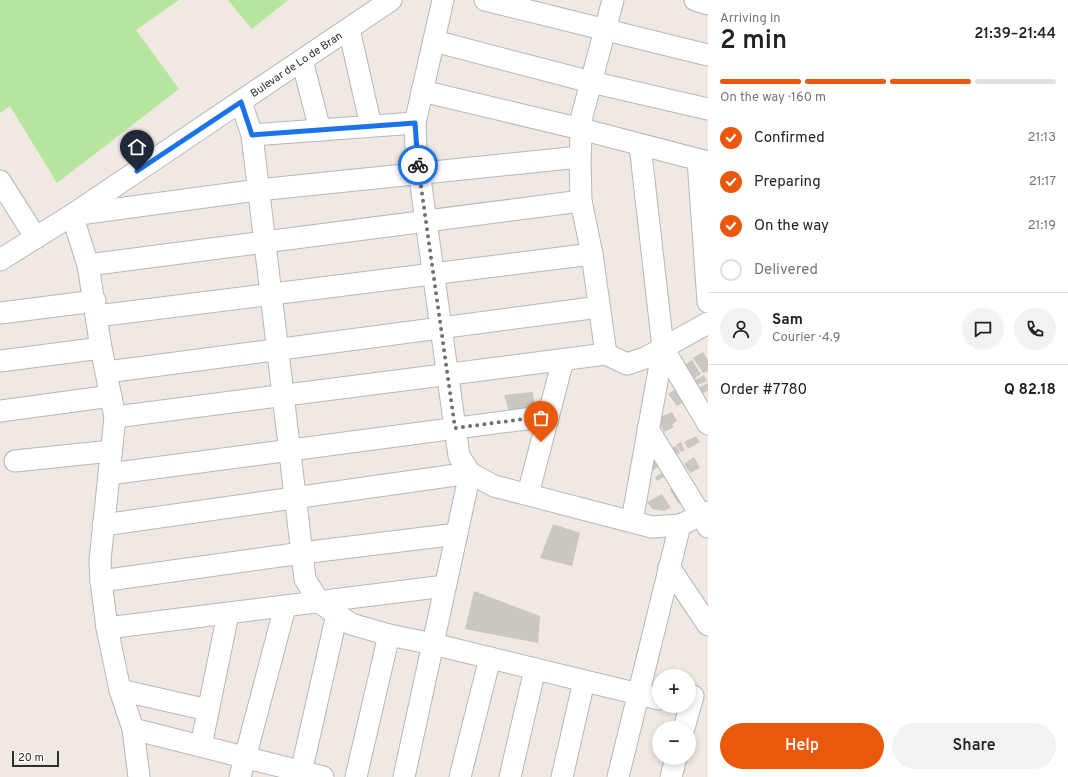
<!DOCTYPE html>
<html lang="en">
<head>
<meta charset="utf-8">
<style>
  :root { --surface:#fff; --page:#f2f2f2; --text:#222; --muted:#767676; --line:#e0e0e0; --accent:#ea580c }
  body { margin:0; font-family:Overpass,sans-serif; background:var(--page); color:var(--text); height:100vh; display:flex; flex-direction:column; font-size:15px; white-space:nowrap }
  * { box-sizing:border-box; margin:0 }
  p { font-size:13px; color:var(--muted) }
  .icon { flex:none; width:22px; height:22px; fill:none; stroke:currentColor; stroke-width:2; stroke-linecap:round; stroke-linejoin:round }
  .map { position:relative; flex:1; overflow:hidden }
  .side { display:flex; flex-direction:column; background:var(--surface); width:360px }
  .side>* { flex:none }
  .buttons { position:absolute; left:652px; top:669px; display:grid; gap:8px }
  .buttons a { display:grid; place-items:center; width:44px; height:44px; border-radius:50%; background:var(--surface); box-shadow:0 2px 6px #0003; font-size:20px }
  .scale { position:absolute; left:12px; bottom:10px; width:47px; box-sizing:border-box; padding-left:4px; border:2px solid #2e2e2e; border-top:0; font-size:11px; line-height:14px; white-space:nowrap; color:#2e2e2e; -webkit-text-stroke:3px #fff; paint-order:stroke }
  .pin { position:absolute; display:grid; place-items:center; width:34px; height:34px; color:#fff; margin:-41px -17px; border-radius:50% 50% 50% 0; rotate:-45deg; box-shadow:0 0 4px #0007 }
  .pin .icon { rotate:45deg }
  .courier { position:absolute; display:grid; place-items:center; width:40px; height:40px; margin:-20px; border:3px solid #1a73e8; border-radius:50%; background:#fff; color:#222; box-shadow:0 1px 5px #0007 }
  .headline em { font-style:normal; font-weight:600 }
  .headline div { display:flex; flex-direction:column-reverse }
  .headline { display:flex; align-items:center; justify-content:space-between; height:68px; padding:0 12px }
  h1 { font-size:26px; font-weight:600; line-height:30px }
  .bar { display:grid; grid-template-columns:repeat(4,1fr); gap:6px 4px; align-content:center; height:48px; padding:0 12px }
  .bar i { height:5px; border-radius:3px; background:var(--line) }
  .bar .active { background:var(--accent) }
  .bar p { grid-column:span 4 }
  .line { display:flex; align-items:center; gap:10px; padding:0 12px; border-top:1px solid var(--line) }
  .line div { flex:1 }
  .round { display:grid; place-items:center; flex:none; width:42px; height:42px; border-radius:21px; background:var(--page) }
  ol { padding:0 12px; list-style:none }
  li { display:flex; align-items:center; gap:12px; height:44px }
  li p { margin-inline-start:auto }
  li .icon { padding:4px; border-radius:50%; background:var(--accent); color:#fff; stroke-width:4 }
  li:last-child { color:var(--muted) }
  li i { width:22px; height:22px; border:2px solid var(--line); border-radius:50% }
  .action { display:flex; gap:8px; margin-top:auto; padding:8px 12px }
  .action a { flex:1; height:46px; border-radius:24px; background:var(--accent); color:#fff; font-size:16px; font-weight:600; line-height:46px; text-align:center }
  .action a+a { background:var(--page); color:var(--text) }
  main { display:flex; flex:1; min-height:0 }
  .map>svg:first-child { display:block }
</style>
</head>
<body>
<main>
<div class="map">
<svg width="708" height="777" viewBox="0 0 708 777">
  <rect width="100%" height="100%" fill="#efe9e1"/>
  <g fill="#b6e59e">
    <polygon points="0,0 179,0 136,30 179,89 57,183 10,106 0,113"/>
    <polygon points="228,0 288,0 252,29"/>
  </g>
  <g fill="#cbc7bf">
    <polygon points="703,352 708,360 708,371 703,373 693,358"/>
    <polygon points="692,360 701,374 692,380 683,366"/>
    <polygon points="704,375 707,381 698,385 694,381"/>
    <polygon points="708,383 708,390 702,394 698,388"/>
    <polygon points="682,385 690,398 677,406 668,394"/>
    <polygon points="533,392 535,408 509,412 504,395"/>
    <polygon points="672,412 677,421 672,424 674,427 664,432 658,418"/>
    <polygon points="696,436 700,442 688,449 684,442"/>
    <polygon points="681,442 685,450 681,452 676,445"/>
    <polygon points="676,446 680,453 676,455 671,448"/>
    <polygon points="658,456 663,464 650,472 646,465"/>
    <polygon points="694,457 700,468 690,473 684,464"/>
    <polygon points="665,471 667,475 657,481 655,477"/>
    <polygon points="679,485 687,499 679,504 670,490"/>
    <polygon points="662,494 671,508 663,511 652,509 647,502"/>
    <polygon points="553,524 580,533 572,566 540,558"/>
    <polygon points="474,591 540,616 538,643 465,629"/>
  </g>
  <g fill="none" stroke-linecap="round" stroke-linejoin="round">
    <defs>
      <g id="minor">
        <polyline points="443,0 415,123 416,150 459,456 470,473 494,486 652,527 680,525 708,512"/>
        <polyline points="485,0 708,55"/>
        <polyline points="613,0 582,116 580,157 581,201 592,254 606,354 627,364 645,358 708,323"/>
        <polyline points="695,0 708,4"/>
        <polyline points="349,29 371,126"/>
        <polyline points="434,41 591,82 708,109"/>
        <polyline points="302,60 320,130"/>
        <polyline points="422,91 581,129 708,162"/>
        <polyline points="241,102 252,135 305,579 319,602 351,624 389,635 433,644 659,699"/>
        <polyline points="252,135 415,123"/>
        <polyline points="640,145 663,348 708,424"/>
        <polyline points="698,160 708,302"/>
        <polyline points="0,181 36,238"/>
        <polyline points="0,260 72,215 391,0"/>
        <polyline points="88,265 581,201"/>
        <polyline points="0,313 95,301"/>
        <polyline points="97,316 592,254"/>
        <polyline points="0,361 101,348"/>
        <polyline points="107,372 599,307"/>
        <polyline points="0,411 111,396"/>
        <polyline points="115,417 606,354"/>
        <polyline points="648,429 708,527"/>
        <polyline points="15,461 111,451"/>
        <polyline points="109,474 548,416"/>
        <polyline points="528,494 563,360"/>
        <polyline points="632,521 663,348"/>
        <polyline points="103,525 470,473"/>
        <polyline points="669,567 708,625"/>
        <polyline points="101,581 302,553 457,534"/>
        <polyline points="107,628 445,586"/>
        <polyline points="120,690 208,710"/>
        <polyline points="684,728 693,696"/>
        <polyline points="133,729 323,777"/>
        <polyline points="201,746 228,614"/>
        <polyline points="139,777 133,729 120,690 107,628 101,581 100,560 115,417 101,348 88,265 72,215 258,190 580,157"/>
        <polyline points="240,777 285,607"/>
        <polyline points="300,777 337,614"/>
        <polyline points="356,777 389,635"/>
        <polyline points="404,777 470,473"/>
        <polyline points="460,777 490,658"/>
        <polyline points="510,777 535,669"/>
        <polyline points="562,777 584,681"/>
        <polyline points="618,777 680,525"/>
        <polyline points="671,777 676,758"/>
      </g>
    </defs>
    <use href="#minor" stroke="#b4b7c1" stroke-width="23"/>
    <use href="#minor" stroke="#fff" stroke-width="21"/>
  </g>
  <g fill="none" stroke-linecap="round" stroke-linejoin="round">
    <polyline stroke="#726f6d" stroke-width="4" stroke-dasharray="0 7.2" points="418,165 455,428 548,416 541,442"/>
    <polyline stroke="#1a73e8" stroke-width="5" points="137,171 241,102 252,135 415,123 418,165"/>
  </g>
  <g text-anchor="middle" stroke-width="4" stroke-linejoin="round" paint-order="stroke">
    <g font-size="11" fill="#2e2e2e" stroke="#fff">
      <text transform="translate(296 64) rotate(-34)" y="4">Bulevar de Lo de Bran</text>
    </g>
  </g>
</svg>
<div class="buttons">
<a>+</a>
<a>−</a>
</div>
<div class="scale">20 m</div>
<div class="pin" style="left:541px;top:442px;background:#ea580c"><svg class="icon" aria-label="bag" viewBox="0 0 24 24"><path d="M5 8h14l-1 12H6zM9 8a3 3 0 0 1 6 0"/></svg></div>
<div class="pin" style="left:137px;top:171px;background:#1f2937"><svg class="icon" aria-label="home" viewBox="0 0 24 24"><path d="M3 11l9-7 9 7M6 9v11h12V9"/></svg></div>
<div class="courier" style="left:418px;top:165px"><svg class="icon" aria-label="bike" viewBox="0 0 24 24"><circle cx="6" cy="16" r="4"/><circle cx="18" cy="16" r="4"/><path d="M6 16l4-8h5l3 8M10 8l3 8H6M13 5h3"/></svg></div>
</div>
<section class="side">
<div class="headline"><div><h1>2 min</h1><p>Arriving in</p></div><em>21:39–21:44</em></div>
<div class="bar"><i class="active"></i><i class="active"></i><i class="active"></i><i></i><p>On the way · 160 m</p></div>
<ol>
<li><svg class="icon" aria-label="check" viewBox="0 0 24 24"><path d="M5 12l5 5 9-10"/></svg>Confirmed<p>21:13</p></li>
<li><svg class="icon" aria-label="check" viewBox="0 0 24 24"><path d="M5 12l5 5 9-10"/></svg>Preparing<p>21:17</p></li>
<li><svg class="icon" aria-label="check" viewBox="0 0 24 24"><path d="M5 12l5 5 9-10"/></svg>On the way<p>21:19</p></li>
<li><i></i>Delivered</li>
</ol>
<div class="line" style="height:72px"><a class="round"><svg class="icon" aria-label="person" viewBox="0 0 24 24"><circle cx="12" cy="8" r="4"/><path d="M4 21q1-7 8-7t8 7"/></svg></a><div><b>Sam</b><p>Courier · 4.9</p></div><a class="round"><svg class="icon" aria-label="chat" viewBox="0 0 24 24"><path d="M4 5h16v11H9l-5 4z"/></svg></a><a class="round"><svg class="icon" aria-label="phone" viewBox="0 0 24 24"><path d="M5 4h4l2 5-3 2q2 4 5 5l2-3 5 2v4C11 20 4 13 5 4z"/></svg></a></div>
<div class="line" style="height:52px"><div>Order #7780</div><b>Q 82.18</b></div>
<div class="action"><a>Help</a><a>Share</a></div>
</section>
</main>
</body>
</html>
